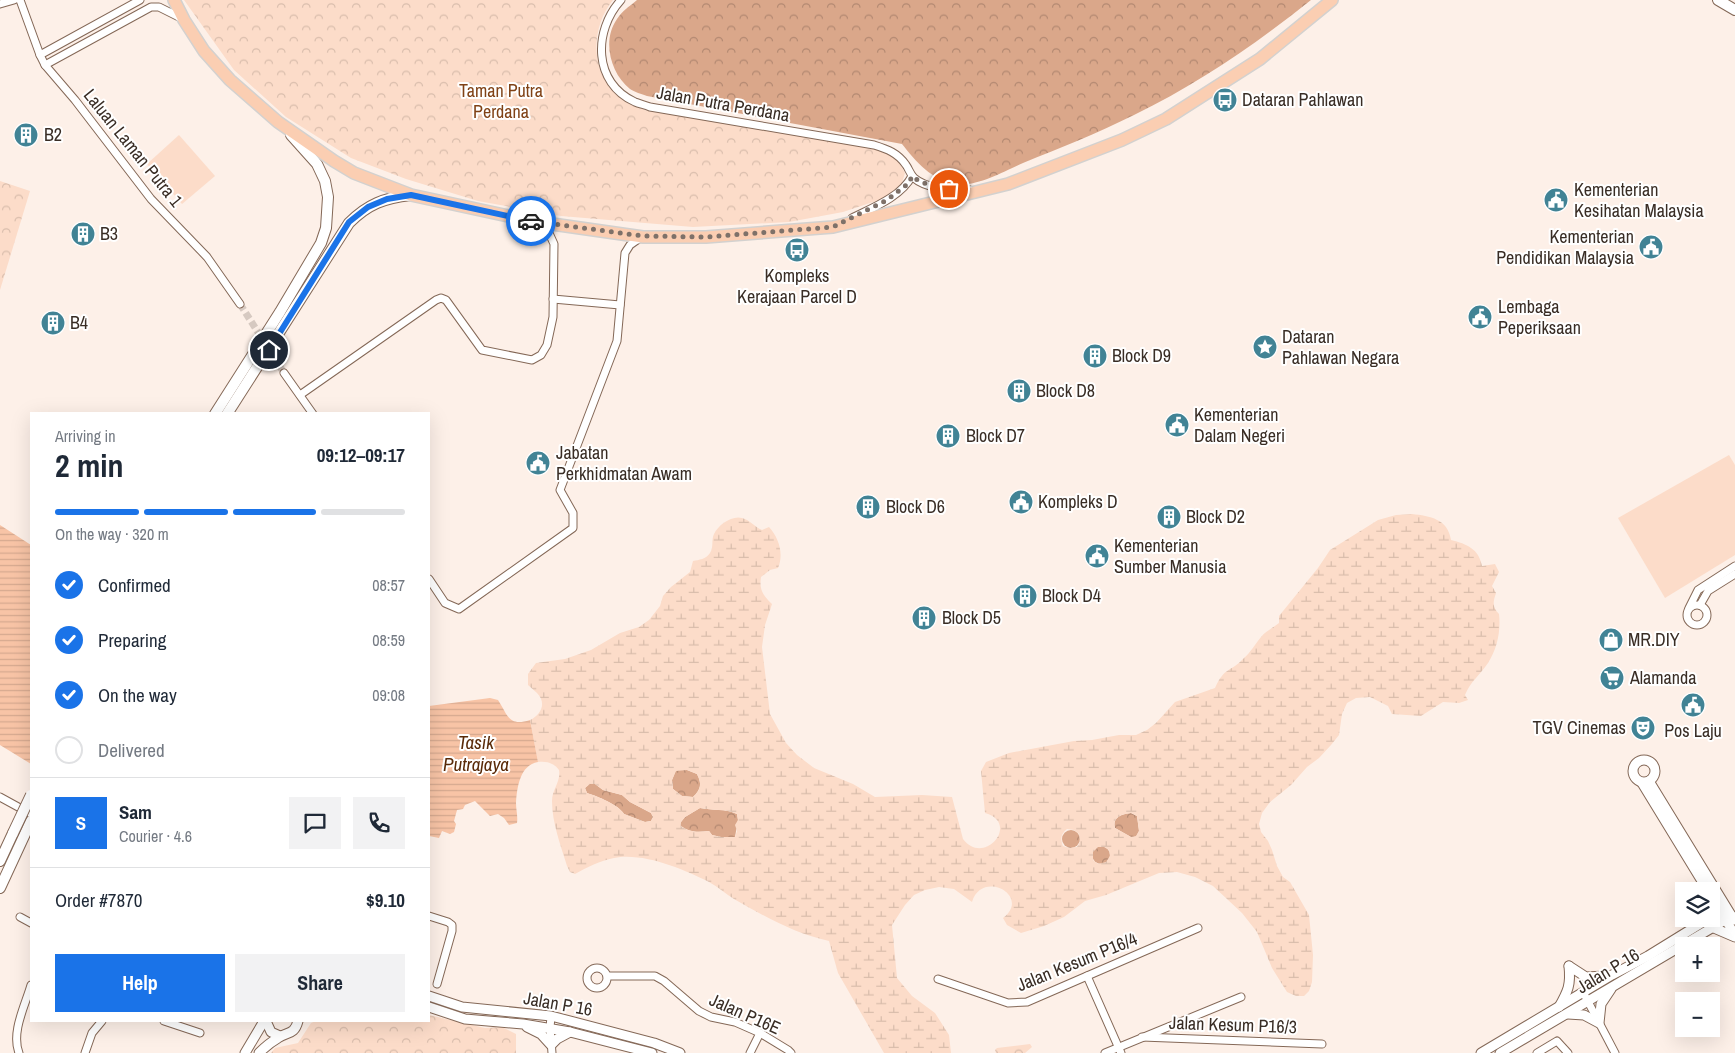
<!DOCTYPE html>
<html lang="en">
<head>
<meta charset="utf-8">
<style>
  :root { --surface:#fff; --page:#f2f2f3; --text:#1f2937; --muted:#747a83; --line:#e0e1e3; --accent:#1a73e8 }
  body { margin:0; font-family:"Archivo Narrow",sans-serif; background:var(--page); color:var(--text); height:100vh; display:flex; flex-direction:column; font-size:19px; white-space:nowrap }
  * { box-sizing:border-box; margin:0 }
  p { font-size:16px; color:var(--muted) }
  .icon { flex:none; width:28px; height:28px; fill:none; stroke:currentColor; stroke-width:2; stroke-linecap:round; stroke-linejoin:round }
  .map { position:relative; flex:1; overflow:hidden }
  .panel { position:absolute; left:30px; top:412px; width:400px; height:610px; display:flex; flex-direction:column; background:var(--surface); border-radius:0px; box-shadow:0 5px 20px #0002 }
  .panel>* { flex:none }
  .buttons { position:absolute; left:1675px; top:882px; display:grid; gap:10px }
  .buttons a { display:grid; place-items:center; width:45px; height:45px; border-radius:0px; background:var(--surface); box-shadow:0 5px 20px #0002; font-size:25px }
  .pin { position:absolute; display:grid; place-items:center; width:42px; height:42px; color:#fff; margin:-21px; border:2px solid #fff; border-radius:50%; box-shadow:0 1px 5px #0007 }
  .courier { position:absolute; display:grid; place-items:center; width:50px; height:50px; margin:-25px; border:4px solid #1a73e8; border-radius:50%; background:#fff; color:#222; box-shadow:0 1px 6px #0007 }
  .overview em { font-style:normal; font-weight:700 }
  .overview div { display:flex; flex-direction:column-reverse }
  .overview { display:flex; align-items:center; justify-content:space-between; height:85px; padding:0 25px }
  h1 { font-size:32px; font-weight:700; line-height:38px }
  .bar { display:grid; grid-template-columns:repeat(4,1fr); gap:8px 5px; align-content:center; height:60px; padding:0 25px }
  .bar i { height:6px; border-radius:4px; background:var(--line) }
  .bar .current { background:var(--accent) }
  .bar p { grid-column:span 4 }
  .line { display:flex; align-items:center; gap:12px; padding:0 25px; border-top:1px solid var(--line) }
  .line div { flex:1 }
  .round { display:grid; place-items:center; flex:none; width:52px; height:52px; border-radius:0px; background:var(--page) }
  ol { padding:0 25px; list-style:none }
  li { display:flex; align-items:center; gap:15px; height:55px }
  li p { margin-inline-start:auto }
  li .icon { padding:5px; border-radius:50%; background:var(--accent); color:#fff; stroke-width:4 }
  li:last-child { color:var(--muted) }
  li i { width:28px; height:28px; border:2px solid var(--line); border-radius:50% }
  .primary-button { display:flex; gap:10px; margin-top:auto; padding:10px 25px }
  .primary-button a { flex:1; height:58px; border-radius:0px; background:var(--accent); color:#fff; font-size:20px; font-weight:700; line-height:58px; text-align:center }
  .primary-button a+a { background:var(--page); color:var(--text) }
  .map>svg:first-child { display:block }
</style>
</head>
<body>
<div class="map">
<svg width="1735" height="1053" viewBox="0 0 1735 1053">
  <defs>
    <pattern id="forest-crowns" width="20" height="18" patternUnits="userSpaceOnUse" patternTransform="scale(1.25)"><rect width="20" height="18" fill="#daa78a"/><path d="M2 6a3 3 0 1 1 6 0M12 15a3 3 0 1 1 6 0" fill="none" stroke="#b28871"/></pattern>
    <pattern id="wetland-marsh" width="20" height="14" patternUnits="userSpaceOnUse" patternTransform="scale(1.25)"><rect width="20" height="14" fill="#fcdcc9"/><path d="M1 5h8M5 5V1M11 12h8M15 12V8" fill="none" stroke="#d9bdac"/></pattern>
    <pattern id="park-crowns" width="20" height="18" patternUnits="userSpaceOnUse" patternTransform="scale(1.25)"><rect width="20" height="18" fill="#fcdcc9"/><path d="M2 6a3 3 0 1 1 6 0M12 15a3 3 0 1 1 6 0" fill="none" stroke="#d9bdac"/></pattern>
    <pattern id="water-rules" width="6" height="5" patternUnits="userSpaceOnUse" patternTransform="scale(1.25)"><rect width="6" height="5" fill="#f8c4a6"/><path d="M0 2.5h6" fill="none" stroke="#d5a98f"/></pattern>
  </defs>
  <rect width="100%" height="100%" fill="#fdf0e8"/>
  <g fill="url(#forest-crowns)">
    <path d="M637 0H1311C1256 44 1198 84 1134 115 1098 133 1060 148 1023 163 1005 171 975 188 955 184 932 180 916 162 902 144L647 96C642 94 634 92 630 89 610 73 602 40 617 19 622 11 630 6 637 0Z"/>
    <path d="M676 770H687L697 774C702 784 701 789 693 797L682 796 673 789 672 780Z"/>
    <path d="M590 783 595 784 603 790 622 795 630 802 651 813 653 817 651 821 645 822 624 814C619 805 597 796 587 793L585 788Z"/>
    <path d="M700 808C713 811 725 808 737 814L738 820 735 837H721L712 835 709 831C699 832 690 833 681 826V822L685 817Z"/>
    <path d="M1131 813 1137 816 1139 831 1136 837H1131L1115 828C1112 817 1122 814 1131 813Z"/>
    <circle cx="1071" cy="839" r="9"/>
    <circle cx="1101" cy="855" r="9"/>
  </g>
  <path fill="url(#wetland-marsh)" fill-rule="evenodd" d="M1412 514C1430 516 1448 519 1451 540 1467 544 1479 549 1482 566L1495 564 1499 572 1492 586 1496 593C1493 602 1492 607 1499 614 1501 631 1497 649 1488 663 1480 675 1470 682 1465 695L1468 700 1459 703 1443 702 1421 716 1392 714 1388 706 1370 697 1356 698 1347 703 1342 714 1339 735 1331 745 1319 758 1307 767 1291 785 1270 802 1262 813 1259 824 1261 832 1268 841 1272 850 1277 866 1283 877 1290 882 1309 915 1313 955 1312 982 1309 991 1304 996H1296L1287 992 1272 968 1257 932 1242 913 1213 886 1195 877 1177 872 1159 873 1106 895 1085 901 1064 917 1044 926 1021 933 1007 925 1003 918C1032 896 982 869 972 902L954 889 939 887 925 890 914 895 905 905 892 925 897 978 912 996 935 1013 949 1035 951 1053H884L838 973 829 941C795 934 764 916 734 899 726 894 718 887 709 882 683 869 643 852 614 858 600 861 587 867 575 874L570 872 567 866C561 846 552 823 552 801 552 789 561 782 559 770 554 763 547 761 538 762L530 720C541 715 547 703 537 693 534 690 531 688 528 685V674L536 663 565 659 591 650 620 633 639 627 649 620 660 606 663 596 671 587 690 572 693 561C699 560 706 559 710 553 714 547 711 540 714 534 718 525 732 515 742 518 750 520 755 527 762 530L769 527C779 538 784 554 778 568L770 570 761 577C759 590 763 595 772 604L765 625 762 647 770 714 786 743 797 755 814 768 853 784 875 797 922 795 952 797 963 839C984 867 1021 823 985 813L981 771 986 762 1009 753 1074 741 1092 740 1119 735H1136L1147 730 1156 723 1175 702 1215 688C1225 666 1230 673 1244 658 1251 652 1255 644 1261 637 1266 631 1273 628 1279 623V616L1318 568 1330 550 1378 520 1396 515ZM687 770 697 774C702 784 701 789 693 797L682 796 673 789 672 780 676 771ZM590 784H595L603 790 622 795 630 802 651 813 653 817 651 821 645 822 624 814C619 805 597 796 587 793L585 788ZM700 808C713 811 725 808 737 814L738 820 735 825 737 831 735 837H721L712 835 709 831C699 832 690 833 681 826V822L685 817ZM1131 813 1137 816 1139 831 1136 836 1131 837 1115 828C1112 817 1122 814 1131 813ZM1067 829 1074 830 1079 834 1080 842 1077 847 1069 848 1063 846C1060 838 1061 834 1067 829ZM1098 847H1104L1109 850 1110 856 1106 862 1098 864 1093 860V852Z"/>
  <g fill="url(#park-crowns)">
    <path d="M184 0H613C587 32 591 84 630 104 635 107 642 109 648 111L875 147 896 157 905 173 902 183 885 198 843 212 789 222 693 227 561 216 478 201 406 179 351 158 286 117 234 70Z"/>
    <polygon points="0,181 30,191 0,290"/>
    <polygon points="429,1015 485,1028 502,1027 516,1034 516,1053 271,1053 275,1048 298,1043 311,1023 316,1021 429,1021"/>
    <polygon points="1030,1044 1032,1047 1025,1053 996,1053 995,1050 997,1048"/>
  </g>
  <g fill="#fcdcc9">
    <polygon points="179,135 215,176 182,204 147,164"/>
    <polygon points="1729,455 1735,465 1735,555 1665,598 1618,518"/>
  </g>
  <g fill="url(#water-rules)">
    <polygon points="0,525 31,545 31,764 0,745"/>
    <path d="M490 698 498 700C508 715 508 727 530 720L538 762C520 765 517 787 516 803 516 810 518 816 517 823L509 825 504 818 498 814 490 816 475 801 465 805 463 809 457 810 454 821 456 824 454 832 450 834 442 831 439 838 429 836V706Z"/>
  </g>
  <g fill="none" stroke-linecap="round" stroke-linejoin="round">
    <polyline stroke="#d6c9c1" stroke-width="7" stroke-dasharray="7 3.5" stroke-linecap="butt" points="240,304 284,373"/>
    <defs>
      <g id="minor">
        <polyline points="20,0 40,55 45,65 75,100 151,199 207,257 240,304"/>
        <path d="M621 0C593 31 593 83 635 102 640 104 645 105 650 107L874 145C887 149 898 153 906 165 909 169 910 174 914 178 928 190 953 189 970 190"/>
        <polyline points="0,4 14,0"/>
        <polyline points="40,55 140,0"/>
        <polyline points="45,65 151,7 159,7 181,18"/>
        <path d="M852 218C872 208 901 197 912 176"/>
        <polyline points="553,299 620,305"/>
        <polyline points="284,373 313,414"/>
        <polyline points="300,395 436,300 441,298 446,300 482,350 532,360 541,355 547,345 553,317 554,244 549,233 535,224"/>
        <polyline points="429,579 445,603 459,609 573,528 573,513 560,490 617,341 625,253 630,245 640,238"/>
        <circle cx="1697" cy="615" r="10"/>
        <polyline points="1700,605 1708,591 1735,574"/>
        <polyline points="1689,608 1698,590 1735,566"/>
        <polyline points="0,797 31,814"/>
        <polyline points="429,916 448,922 452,925 452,931 437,984"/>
        <polyline points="20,917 31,923"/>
        <circle cx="597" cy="978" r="10"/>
        <polyline points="607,976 655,976 664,981 699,1011 711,1017 735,1022 760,1033 788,1050 791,1053"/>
        <polyline points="1087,976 1121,1053"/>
        <polyline points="938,979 1008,1003 1027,1002 1198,928"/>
        <polyline points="1583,992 1615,1053"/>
        <polyline points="551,1016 550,1028 552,1053"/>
        <polyline points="164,1021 200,1033"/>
        <polyline points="1142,1037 1322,1044"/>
        <path d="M19 1053C11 1032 25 1006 31 985"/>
        <polyline points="85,1053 92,1033 102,1021"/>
        <polyline points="750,1053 760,1033"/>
        <polyline points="1105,1053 1241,997"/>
        <polyline points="1537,1053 1557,1041 1568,1053"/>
      </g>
      <g id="tertiary">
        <circle cx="1644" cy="771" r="11"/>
        <polyline points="1649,781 1734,920"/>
        <polyline points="1642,783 1708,891"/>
        <polyline points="1711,896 1735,935"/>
        <polyline points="1714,928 1735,937"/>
        <polyline points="1569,966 1586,977 1605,976"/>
        <polyline points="429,996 462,1007 551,1016 654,1043 680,1053"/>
        <polyline points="429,1007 465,1019 523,1024 570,1032 652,1053"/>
        <path d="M1559 1007C1568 991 1571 985 1569 966"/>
        <polyline points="1568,1014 1584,1015 1599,1023 1601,1004 1611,989"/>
        <polyline points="266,1021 271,1032 280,1036"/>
        <polyline points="527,1027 541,1034 551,1045 557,1039 570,1032"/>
        <polyline points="245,1053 264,1021"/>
        <path d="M259 1053C265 1047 271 1042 278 1038 287 1031 294 1036 298 1021"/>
        <polyline points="1481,1053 1612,975 1648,956 1708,919"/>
        <polyline points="1500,1053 1732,916"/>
      </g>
      <g id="secondary">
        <polyline points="1718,0 1735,10"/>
        <polyline points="215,414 280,312 321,243 326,228 328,197 325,181 317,164 291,135"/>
        <path d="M227 414 349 223C368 204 384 198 411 195"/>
        <polyline points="0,861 13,833"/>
        <polyline points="0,888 31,821"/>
      </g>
      <polyline id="primary" points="174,0 184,20 204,51 230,80 278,122 334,161 354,173 411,195 531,221 643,237 706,237 833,227 1008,184 1122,140 1166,119 1260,59 1332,0"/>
    </defs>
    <use href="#minor" stroke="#846857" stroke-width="9"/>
    <use href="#tertiary" stroke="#846857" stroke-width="11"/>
    <use href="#secondary" stroke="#846857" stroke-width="12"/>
    <use href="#primary" stroke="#d3d1cf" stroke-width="14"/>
    <use href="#minor" stroke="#fff" stroke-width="7"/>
    <use href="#tertiary" stroke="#fff" stroke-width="9"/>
    <use href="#secondary" stroke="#fff" stroke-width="10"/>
    <use href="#primary" stroke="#fbceb2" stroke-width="11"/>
    <defs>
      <polyline id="secondary-bridge" points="13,833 31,795"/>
    </defs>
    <use href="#secondary-bridge" stroke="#846857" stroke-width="12" stroke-linecap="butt"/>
    <use href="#secondary-bridge" stroke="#fff" stroke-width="10"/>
  </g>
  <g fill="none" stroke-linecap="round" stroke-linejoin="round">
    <path stroke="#7e7169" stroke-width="5" stroke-dasharray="0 9" d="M531 221 643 236 706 237 833 227 887 200 909 183 912 176C923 185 935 186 949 189"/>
    <polyline stroke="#1a73e8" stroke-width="6" points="269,350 349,222 368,207 387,199 411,195 531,221"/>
  </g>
  <defs>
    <symbol id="bus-disc" viewBox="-11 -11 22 22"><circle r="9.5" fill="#418395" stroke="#fff"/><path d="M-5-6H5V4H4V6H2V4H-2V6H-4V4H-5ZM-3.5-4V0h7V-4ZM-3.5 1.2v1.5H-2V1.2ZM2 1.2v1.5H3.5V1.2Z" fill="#fff"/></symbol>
    <symbol id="building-disc" viewBox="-11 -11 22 22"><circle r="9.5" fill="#418395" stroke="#fff"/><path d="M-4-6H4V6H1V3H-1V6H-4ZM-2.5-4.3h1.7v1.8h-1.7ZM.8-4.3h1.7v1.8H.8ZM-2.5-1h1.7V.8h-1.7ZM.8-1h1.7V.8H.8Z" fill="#fff"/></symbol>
    <symbol id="civic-disc" viewBox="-11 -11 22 22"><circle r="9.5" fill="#418395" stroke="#fff"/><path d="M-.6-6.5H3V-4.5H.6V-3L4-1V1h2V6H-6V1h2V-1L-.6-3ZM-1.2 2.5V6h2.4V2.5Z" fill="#fff"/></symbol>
    <symbol id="sight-disc" viewBox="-11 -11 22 22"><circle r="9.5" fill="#418395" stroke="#fff"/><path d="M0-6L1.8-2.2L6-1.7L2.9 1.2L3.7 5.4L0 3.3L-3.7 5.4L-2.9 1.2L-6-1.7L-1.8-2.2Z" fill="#fff"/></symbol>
    <symbol id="shop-disc" viewBox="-11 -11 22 22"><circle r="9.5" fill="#418395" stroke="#fff"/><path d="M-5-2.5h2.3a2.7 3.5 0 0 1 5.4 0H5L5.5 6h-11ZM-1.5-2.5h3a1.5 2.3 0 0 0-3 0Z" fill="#fff"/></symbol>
    <symbol id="supermarket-disc" viewBox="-11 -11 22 22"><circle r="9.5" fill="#418395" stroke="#fff"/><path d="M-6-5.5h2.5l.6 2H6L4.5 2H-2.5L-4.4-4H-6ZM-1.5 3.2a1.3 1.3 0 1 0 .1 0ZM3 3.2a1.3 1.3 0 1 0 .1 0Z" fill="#fff"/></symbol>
    <symbol id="theatre-disc" viewBox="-11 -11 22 22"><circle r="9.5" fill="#418395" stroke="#fff"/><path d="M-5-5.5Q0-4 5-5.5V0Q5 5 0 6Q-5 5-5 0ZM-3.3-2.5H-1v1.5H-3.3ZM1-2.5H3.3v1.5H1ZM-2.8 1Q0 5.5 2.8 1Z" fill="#fff"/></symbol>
  </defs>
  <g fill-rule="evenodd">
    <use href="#bus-disc" x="1211" y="86" width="28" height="28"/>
    <use href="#building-disc" x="12" y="121" width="28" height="28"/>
    <use href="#civic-disc" x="1542" y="186" width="28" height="28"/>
    <use href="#building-disc" x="69" y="220" width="28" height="28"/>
    <use href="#civic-disc" x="1637" y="233" width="28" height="28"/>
    <use href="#bus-disc" x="783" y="236" width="28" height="28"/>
    <use href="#civic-disc" x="1466" y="303" width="28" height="28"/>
    <use href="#building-disc" x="39" y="309" width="28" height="28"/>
    <use href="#sight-disc" x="1251" y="333" width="28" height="28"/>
    <use href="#building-disc" x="1081" y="342" width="28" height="28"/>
    <use href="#building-disc" x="1005" y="377" width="28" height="28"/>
    <use href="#civic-disc" x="1163" y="411" width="28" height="28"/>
    <use href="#building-disc" x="934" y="422" width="28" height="28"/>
    <use href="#civic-disc" x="524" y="449" width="28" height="28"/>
    <use href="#civic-disc" x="1007" y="488" width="28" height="28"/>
    <use href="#building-disc" x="854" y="493" width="28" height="28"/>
    <use href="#building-disc" x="1155" y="503" width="28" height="28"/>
    <use href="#civic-disc" x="1083" y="542" width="28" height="28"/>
    <use href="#building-disc" x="1011" y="582" width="28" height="28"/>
    <use href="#building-disc" x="910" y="604" width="28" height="28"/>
    <use href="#shop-disc" x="1597" y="626" width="28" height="28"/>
    <use href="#supermarket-disc" x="1598" y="664" width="28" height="28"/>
    <use href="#civic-disc" x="1679" y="691" width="28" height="28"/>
    <use href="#theatre-disc" x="1629" y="714" width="28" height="28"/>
  </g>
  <g text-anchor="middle" stroke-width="4" stroke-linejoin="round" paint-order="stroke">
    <g font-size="18" fill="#804216" stroke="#fff">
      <text x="501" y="97">Taman Putra<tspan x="501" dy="21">Perdana</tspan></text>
    </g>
    <g font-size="18" fill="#392d25" stroke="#fff" text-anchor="start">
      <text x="1242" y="106">Dataran Pahlawan</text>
      <text x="44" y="141">B2</text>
      <text x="1574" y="196">Kementerian<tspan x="1574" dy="21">Kesihatan Malaysia</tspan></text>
      <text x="100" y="240">B3</text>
      <text x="1634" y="243" text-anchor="end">Kementerian<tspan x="1634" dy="21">Pendidikan Malaysia</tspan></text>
      <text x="797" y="282" text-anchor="middle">Kompleks<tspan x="797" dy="21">Kerajaan Parcel D</tspan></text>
      <text x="1498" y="313">Lembaga<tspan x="1498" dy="21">Peperiksaan</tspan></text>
      <text x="70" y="329">B4</text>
      <text x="1282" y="343">Dataran<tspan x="1282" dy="21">Pahlawan Negara</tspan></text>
      <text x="1112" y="362">Block D9</text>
      <text x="1036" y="397">Block D8</text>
      <text x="1194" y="421">Kementerian<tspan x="1194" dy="21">Dalam Negeri</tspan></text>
      <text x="966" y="442">Block D7</text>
      <text x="556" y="459">Jabatan<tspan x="556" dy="21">Perkhidmatan Awam</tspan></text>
      <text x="1038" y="508">Kompleks D</text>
      <text x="886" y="513">Block D6</text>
      <text x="1186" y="523">Block D2</text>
      <text x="1114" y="552">Kementerian<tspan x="1114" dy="21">Sumber Manusia</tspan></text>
      <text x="1042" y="602">Block D4</text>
      <text x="942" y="624">Block D5</text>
      <text x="1628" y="646">MR.DIY</text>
      <text x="1630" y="684">Alamanda</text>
      <text x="1626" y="734" text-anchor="end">TGV Cinemas</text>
      <text x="1693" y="737" text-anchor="middle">Pos Laju</text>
    </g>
    <g font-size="18" fill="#392d25" stroke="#fff">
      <text transform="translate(723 104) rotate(10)" y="6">Jalan Putra Perdana</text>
      <text transform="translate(133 148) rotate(51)" y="6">Laluan Laman Putra 1</text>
      <text transform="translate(1077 962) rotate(-22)" y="6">Jalan Kesum P16/4</text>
      <text transform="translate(1608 971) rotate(-31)" y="6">Jalan P 16</text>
      <text transform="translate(558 1004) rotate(10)" y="6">Jalan P 16</text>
      <text transform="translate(745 1014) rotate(24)" y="6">Jalan P16E</text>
      <text transform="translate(1233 1025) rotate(2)" y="6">Jalan Kesum P16/3</text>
    </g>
    <g font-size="19" font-style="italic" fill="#592a08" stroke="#fff">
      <text x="476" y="749">Tasik<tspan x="476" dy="22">Putrajaya</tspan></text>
    </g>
  </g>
</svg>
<div class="buttons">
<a><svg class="icon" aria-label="layers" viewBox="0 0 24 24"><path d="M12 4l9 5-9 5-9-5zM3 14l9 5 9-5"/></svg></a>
<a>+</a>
<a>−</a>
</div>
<div class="pin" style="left:949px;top:189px;background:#ea580c"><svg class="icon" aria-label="bag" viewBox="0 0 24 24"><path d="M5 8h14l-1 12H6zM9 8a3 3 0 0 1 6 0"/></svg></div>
<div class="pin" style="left:269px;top:350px;background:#1f2937"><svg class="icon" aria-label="home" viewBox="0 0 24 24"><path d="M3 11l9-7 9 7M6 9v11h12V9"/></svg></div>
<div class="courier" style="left:531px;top:221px"><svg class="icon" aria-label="car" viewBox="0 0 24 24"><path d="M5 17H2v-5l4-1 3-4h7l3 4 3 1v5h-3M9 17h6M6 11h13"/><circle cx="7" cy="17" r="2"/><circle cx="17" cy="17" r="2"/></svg></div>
<section class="panel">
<div class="overview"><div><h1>2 min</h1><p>Arriving in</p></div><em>09:12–09:17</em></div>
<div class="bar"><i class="current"></i><i class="current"></i><i class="current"></i><i></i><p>On the way · 320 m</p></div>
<ol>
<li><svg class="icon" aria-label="check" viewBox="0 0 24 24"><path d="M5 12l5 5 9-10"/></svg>Confirmed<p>08:57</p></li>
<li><svg class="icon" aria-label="check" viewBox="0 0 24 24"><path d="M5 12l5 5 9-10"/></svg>Preparing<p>08:59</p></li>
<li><svg class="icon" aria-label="check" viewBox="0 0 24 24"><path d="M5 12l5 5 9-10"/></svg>On the way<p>09:08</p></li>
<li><i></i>Delivered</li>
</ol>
<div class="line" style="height:90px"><b class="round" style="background:var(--accent);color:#fff">S</b><div><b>Sam</b><p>Courier · 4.6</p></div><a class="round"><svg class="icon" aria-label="chat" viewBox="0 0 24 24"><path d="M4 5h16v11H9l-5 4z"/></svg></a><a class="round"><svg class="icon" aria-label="phone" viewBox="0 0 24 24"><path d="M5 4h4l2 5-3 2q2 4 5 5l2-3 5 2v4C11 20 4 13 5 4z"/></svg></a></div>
<div class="line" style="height:65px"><div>Order #7870</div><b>$9.10</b></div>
<div class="primary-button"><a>Help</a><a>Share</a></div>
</section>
</div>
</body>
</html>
